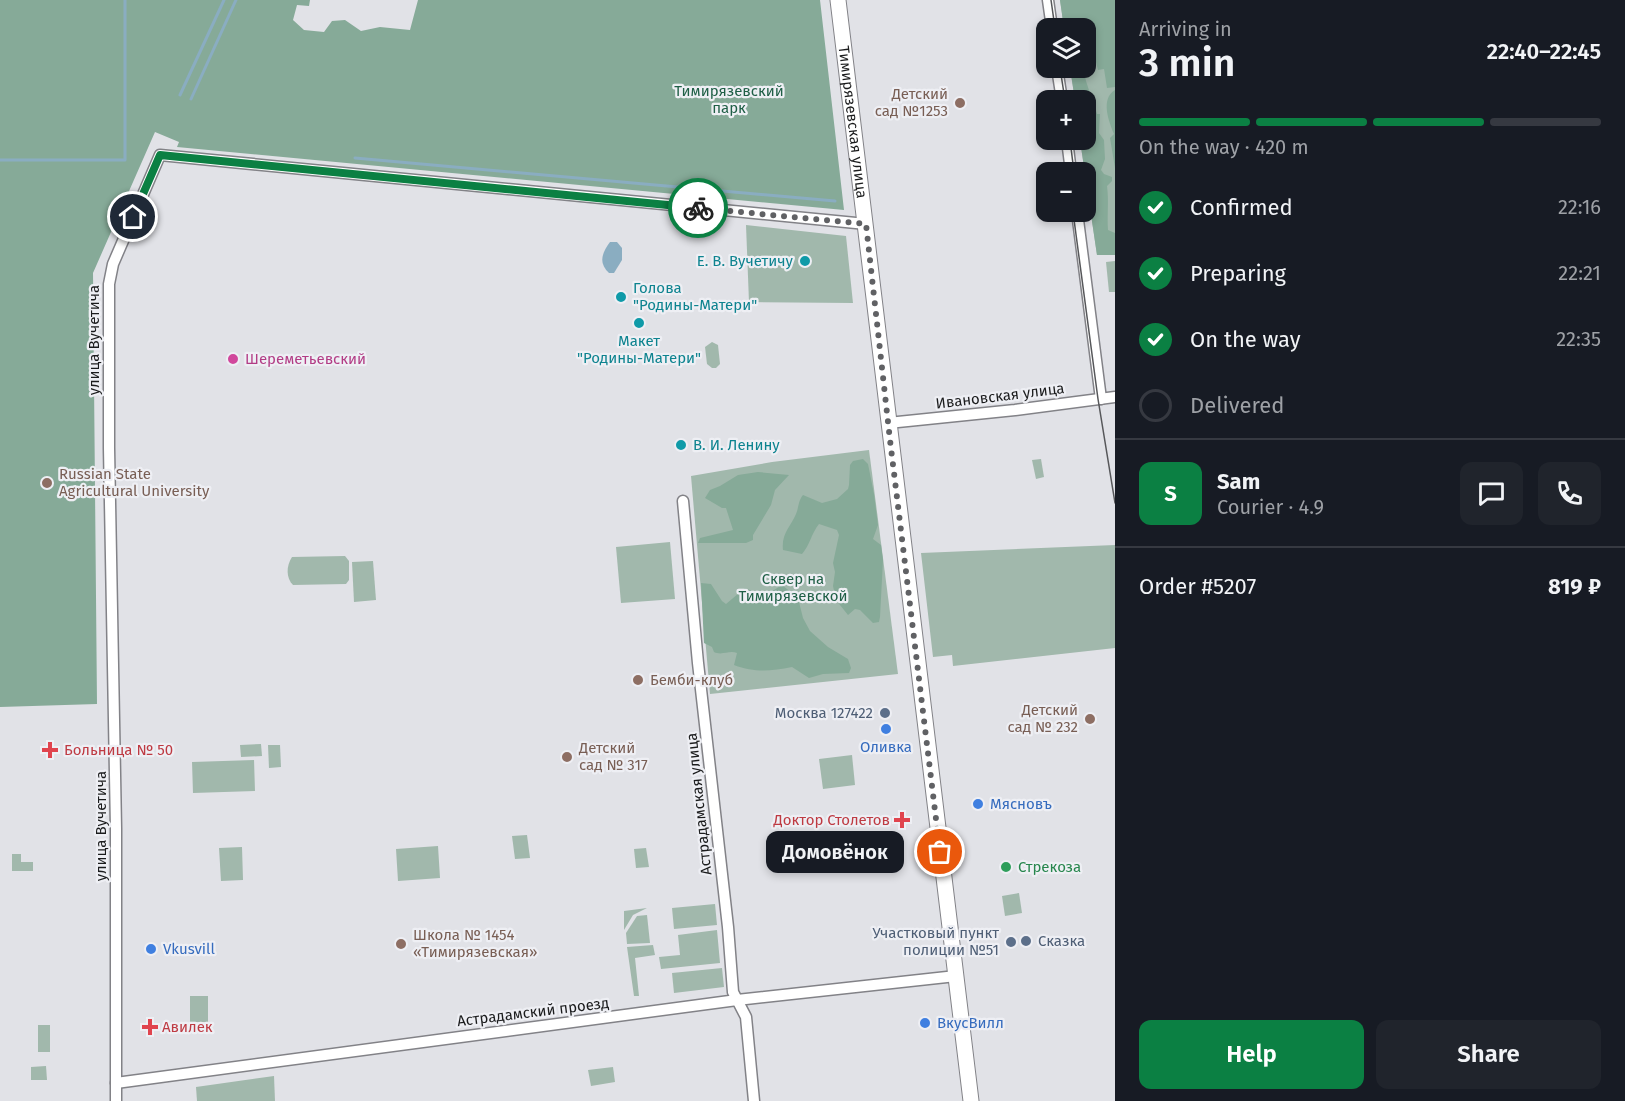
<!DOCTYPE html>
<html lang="en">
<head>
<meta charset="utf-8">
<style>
  :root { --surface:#171b24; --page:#20242c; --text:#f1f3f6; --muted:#9ea1a6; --line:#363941; --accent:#0b8043 }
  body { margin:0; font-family:"Fira Sans",sans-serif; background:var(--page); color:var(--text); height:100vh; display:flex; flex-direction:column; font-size:22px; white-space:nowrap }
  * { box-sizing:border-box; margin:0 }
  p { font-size:20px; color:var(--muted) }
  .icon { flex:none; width:33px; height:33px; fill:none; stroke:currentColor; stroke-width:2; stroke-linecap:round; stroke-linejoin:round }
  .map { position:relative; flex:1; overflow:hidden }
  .panel { display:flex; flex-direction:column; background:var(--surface); width:510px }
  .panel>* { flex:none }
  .buttons { position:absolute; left:1036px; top:18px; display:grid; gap:12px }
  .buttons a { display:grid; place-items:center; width:60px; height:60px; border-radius:12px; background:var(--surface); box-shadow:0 3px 9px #0003; font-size:30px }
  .pin { position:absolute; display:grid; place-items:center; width:51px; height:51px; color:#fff; margin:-26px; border:3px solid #fff; border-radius:50%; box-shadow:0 2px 6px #0007 }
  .courier { position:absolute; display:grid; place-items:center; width:60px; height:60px; margin:-30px; border:4px solid #0b8043; border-radius:50%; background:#fff; color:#222; box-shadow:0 2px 8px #0007 }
  .bubble { position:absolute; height:42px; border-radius:12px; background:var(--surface); box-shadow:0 3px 9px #0003; font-size:20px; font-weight:600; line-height:42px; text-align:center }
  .head em { font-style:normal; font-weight:600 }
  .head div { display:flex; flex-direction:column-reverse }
  .head { display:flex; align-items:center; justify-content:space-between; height:102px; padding:0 24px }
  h1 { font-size:39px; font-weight:600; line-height:45px }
  .bar { display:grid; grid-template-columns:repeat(4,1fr); gap:9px 6px; align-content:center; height:72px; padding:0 24px }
  .bar i { height:8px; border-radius:4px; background:var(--line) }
  .bar .active { background:var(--accent) }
  .bar p { grid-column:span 4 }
  .line { display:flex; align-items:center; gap:15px; padding:0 24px; border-top:2px solid var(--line) }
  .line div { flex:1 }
  .round { display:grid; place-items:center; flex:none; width:63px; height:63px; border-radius:12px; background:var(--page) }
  ol { padding:0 24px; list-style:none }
  li { display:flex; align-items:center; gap:18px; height:66px }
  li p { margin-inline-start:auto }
  li .icon { padding:6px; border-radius:50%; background:var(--accent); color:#fff; stroke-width:4 }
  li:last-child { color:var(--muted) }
  li i { width:33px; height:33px; border:3px solid var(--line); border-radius:50% }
  .cta { display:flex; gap:12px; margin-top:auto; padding:12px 24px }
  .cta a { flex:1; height:69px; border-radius:12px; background:var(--accent); color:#fff; font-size:24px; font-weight:600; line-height:69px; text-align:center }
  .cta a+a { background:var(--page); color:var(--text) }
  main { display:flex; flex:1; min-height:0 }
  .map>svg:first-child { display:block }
</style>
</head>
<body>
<main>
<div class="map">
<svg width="1115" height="1101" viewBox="0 0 1115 1101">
  <rect width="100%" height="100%" fill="#e1e2e7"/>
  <g fill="#a1b8ac">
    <polygon points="1060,0 1115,0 1115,255 1097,255 1080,140 1086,140 1086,100 1075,100 1070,68 1086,68 1086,28 1064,28"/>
    <polygon points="746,225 846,236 853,303 749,302"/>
    <polygon points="1115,261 1115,292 1109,292 1106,262"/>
    <polygon points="712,342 718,345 720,364 716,368 712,368 707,364 705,347"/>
    <polygon points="869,450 898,674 710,694 691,476 772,462"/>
    <polygon points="1041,459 1044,477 1036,479 1032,460"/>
    <polygon points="670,542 675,599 621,603 616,547"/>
    <polygon points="1115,545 1115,648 953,666 952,655 933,657 921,553"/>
    <path d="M345 556 349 561V580L346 584 293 585C286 578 286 566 292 557Z"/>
    <polygon points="373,561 376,600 354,602 352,562"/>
    <polygon points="261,744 262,756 241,757 240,745"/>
    <polygon points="268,745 280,745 281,767 269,768"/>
    <polygon points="852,755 855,785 823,789 819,759"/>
    <polygon points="254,760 255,791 193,793 192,762"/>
    <polygon points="527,835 530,858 515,859 512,836"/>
    <polygon points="438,846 440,878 398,881 396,849"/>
    <polygon points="242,847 243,880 221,881 219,848"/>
    <polygon points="646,848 649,867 636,868 634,849"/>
    <polygon points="12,854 21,854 21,862 33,862 33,871 12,871"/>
    <polygon points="1019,893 1022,913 1005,916 1002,896"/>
    <polygon points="715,904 717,925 674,929 672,908"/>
    <polygon points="647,908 633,915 624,930 624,911"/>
    <polygon points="647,915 650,943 627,944 626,933 637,916"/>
    <polygon points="717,930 720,963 661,969 659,957 680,955 678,935"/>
    <polygon points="653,945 655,955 635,958 639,996 634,996 627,947"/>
    <polygon points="722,968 724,987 674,993 672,973"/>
    <rect x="190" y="996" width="18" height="26"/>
    <rect x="38" y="1025" width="12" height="27"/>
    <polygon points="46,1066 47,1080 31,1080 31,1067"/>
    <polygon points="613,1067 615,1082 591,1086 588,1070"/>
    <polygon points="274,1076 275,1101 197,1101 196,1087"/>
  </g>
  <g fill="#86aa98">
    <polygon points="0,0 310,0 309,6 297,5 293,20 304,30 324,32 332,21 345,20 361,31 380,27 410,30 418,0 820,0 844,210 177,147 179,142 155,132 93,273 97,704 0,707"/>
    <path d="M1060 0H1115V87L1107 88 1104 69 1098 70 1096 62 1087 61C1088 68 1084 74 1086 81 1089 92 1094 102 1097 114H1100L1099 133 1104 140 1105 159 1101 170 1104 174 1112 177V181L1107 186C1109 201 1107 215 1108 230L1115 233V255H1097L1080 140H1086V100H1075L1070 68H1086V28H1064Z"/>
    <path d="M1115 90V168L1110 138 1114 134C1109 122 1100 99 1115 90Z"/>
    <path d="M863 459 868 464 874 494 878 525 873 539 881 545 883 560 880 617 879 622 873 623 860 610 855 609 848 615 836 600 833 586 835 572 833 563 839 535 837 530 819 524C811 534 810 545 802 554L783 550C781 534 791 526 796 514 799 507 798 501 803 495L822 503 837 499 848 489 849 485 850 465 853 461Z"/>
    <polygon points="758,472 789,475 775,490 771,505 753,535 753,540 746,543 698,543 700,538 733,530 726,508 722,508 705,498 710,490 720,486 738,475"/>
    <path d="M701 583 711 584 722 601 726 604 745 588 754 592 761 598 782 585 798 598 803 618 810 631 828 647 848 659 851 668 849 673 823 674 809 678 792 667C771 671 755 673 734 665L737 653C729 650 722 656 714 652L712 647 704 643Z"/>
  </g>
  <path fill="#8aadc1" d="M610 242H617L622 248V260L614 273H609C598 263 602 253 610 242Z"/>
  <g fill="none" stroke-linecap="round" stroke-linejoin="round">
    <g stroke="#8aadc1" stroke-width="3">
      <polyline points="180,95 224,0"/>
      <polyline points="191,99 236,0"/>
      <polyline points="355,158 835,201"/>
      <polyline points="0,160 125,160 125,0"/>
    </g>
    <defs>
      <g id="street">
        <polyline points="1048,0 1052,28"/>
        <polyline points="1057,68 1062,100"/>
        <polyline points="1067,140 1071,172"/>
        <polyline points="1077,212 1101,399"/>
        <polyline points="888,423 1015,410 1115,397"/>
        <polyline points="683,501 698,663 728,927 733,992 746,1017 754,1101"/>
        <polyline points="116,1083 737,1000 956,976"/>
        <polyline points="116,1101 116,829 109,448 109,284 113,264 160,155 866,224"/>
      </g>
      <g id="secondary">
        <path id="s1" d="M838 0 971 1101"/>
      </g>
    </defs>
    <use href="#street" stroke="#828287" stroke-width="13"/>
    <use href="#secondary" stroke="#828287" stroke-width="17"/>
    <use href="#street" stroke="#fff" stroke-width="10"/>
    <use href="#secondary" stroke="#fff" stroke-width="15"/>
    <g stroke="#56575a" stroke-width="1.5">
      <polyline points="1051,0 1055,28"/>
      <polyline points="1060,68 1065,100"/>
      <polyline points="1070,140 1074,172"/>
      <polyline points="1073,212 1098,399 1115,503"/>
    </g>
  </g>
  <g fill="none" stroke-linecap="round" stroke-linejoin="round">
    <polyline stroke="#606164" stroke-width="6" stroke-dasharray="0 10.8" points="698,208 866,224 890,440 940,852"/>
    <polyline stroke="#0b8043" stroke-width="8" points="133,217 160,155 698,208"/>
  </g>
  <g fill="#8d6e63" stroke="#eeeff4" stroke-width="2">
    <circle cx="960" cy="103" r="6"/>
    <circle cx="47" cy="483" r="6"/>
    <circle cx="638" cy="680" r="6"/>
    <circle cx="1090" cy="719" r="6"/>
    <circle cx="567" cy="757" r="6"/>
    <circle cx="401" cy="944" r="6"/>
  </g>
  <g fill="#0f9aa8" stroke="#eeeff4" stroke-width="2">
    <circle cx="805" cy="261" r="6"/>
    <circle cx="621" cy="297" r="6"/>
    <circle cx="639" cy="323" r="6"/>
    <circle cx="681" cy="445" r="6"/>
  </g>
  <circle fill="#d1479c" stroke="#eeeff4" stroke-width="2" cx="233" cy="359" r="6"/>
  <g fill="#5c6f8a" stroke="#eeeff4" stroke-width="2">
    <circle cx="885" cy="713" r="6"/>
    <circle cx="1026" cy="941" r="6"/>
    <circle cx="1011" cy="942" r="6"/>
  </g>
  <g fill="#3f7fe0" stroke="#eeeff4" stroke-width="2">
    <circle cx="886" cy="729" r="6"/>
    <circle cx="978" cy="804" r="6"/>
    <circle cx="151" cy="949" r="6"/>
    <circle cx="925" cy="1023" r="6"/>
  </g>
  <g fill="#e0444e" stroke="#eeeff4" stroke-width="2">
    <path d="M47 741h6v6h6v6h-6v6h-6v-6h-6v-6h6z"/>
    <path d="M899 811h6v6h6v6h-6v6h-6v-6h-6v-6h6z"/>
    <path d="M147 1018h6v6h6v6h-6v6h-6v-6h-6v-6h6z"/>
  </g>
  <circle fill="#2e9e5b" stroke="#eeeff4" stroke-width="2" cx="1006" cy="867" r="6"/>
  <g text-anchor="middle" stroke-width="4.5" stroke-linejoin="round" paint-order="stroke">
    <g font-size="15" fill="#1f5f46" stroke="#eeeff4">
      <text x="729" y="96">Тимирязевский<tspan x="729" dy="17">парк</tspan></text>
      <text x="793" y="584">Сквер на<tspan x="793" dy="17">Тимирязевской</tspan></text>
    </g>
    <g font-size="15" fill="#785e54" stroke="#eeeff4" text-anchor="start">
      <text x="948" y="99" text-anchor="end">Детский<tspan x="948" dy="17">сад №1253</tspan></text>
      <text x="59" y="479">Russian State<tspan x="59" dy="17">Agricultural University</tspan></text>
      <text x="650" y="685">Бемби-клуб</text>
      <text x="1078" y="715" text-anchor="end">Детский<tspan x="1078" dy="17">сад № 232</tspan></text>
      <text x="579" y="753">Детский<tspan x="579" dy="17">сад № 317</tspan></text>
      <text x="413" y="940">Школа № 1454<tspan x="413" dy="17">«Тимирязевская»</tspan></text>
    </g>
    <g font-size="15" fill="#1b1c1d" stroke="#eeeff4">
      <text dy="5" stroke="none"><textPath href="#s1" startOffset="123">Тимирязевская улица</textPath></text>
      <text transform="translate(94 340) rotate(-90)" y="5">улица Вучетича</text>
      <text transform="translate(1000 396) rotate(-7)" y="5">Ивановская улица</text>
      <text transform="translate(699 804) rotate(-96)" y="5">Астрадамская улица</text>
      <text transform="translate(101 826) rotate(-90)" y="5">улица Вучетича</text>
      <text transform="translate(533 1012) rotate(-7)" y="5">Астрадамский проезд</text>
    </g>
    <g font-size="15" fill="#0d838f" stroke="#eeeff4" text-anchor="start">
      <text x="793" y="266" text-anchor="end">Е. В. Вучетичу</text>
      <text x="633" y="293">Голова<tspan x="633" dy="17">"Родины-Матери"</tspan></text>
      <text x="639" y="346" text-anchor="middle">Макет<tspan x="639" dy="17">"Родины-Матери"</tspan></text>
      <text x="693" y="450">В. И. Ленину</text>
    </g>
    <g font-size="15" fill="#b23c85" stroke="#eeeff4" text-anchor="start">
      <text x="245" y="364">Шереметьевский</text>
    </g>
    <g font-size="15" fill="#4e5e75" stroke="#eeeff4" text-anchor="end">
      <text x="873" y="718">Москва 127422</text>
      <text x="999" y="938">Участковый пункт<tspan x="999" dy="17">полиции №51</tspan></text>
      <text x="1038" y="946" text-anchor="start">Сказка</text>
    </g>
    <g font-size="15" fill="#366cbe" stroke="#eeeff4" text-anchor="start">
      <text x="886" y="752" text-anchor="middle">Оливка</text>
      <text x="990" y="809">Мясновъ</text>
      <text x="163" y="954">Vkusvill</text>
      <text x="937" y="1028">ВкусВилл</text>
    </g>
    <g font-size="15" fill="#be3a42" stroke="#eeeff4" text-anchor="start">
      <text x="64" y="755">Больница № 50</text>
      <text x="890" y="825" text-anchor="end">Доктор Столетов</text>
      <text x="162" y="1032">Авилек</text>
    </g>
    <g font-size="15" fill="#27864d" stroke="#eeeff4" text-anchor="start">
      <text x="1018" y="872">Стрекоза</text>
    </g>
  </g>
</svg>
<div class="buttons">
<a><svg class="icon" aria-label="layers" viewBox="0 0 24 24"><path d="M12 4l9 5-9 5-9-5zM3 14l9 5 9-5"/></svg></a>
<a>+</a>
<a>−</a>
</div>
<div class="pin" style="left:940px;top:852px;background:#ea580c"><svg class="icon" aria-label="bag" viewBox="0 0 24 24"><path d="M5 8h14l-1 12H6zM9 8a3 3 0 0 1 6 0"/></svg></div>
<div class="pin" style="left:133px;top:217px;background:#1f2937"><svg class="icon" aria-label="home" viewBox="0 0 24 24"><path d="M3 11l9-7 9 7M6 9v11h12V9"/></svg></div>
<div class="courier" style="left:698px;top:208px"><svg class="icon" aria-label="bike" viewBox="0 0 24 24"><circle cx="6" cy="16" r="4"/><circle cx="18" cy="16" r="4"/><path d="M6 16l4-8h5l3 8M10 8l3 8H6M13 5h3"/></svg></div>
<div class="bubble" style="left:766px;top:831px;width:138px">Домовёнок</div>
</div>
<section class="panel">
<div class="head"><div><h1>3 min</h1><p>Arriving in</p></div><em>22:40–22:45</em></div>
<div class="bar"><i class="active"></i><i class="active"></i><i class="active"></i><i></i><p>On the way · 420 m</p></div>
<ol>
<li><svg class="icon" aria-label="check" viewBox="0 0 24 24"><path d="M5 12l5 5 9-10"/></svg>Confirmed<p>22:16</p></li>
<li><svg class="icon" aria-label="check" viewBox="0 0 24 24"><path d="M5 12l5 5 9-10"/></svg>Preparing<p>22:21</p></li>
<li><svg class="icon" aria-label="check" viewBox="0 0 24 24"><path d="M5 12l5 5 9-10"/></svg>On the way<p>22:35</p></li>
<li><i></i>Delivered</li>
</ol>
<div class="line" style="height:108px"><b class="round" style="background:var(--accent);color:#fff">S</b><div><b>Sam</b><p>Courier · 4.9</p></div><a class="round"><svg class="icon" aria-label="chat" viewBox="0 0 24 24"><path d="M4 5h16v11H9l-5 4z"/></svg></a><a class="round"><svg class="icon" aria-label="phone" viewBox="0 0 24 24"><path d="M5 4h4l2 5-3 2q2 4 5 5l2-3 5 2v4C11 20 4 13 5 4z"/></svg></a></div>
<div class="line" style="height:78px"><div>Order #5207</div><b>819 ₽</b></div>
<div class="cta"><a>Help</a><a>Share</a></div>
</section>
</main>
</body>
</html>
